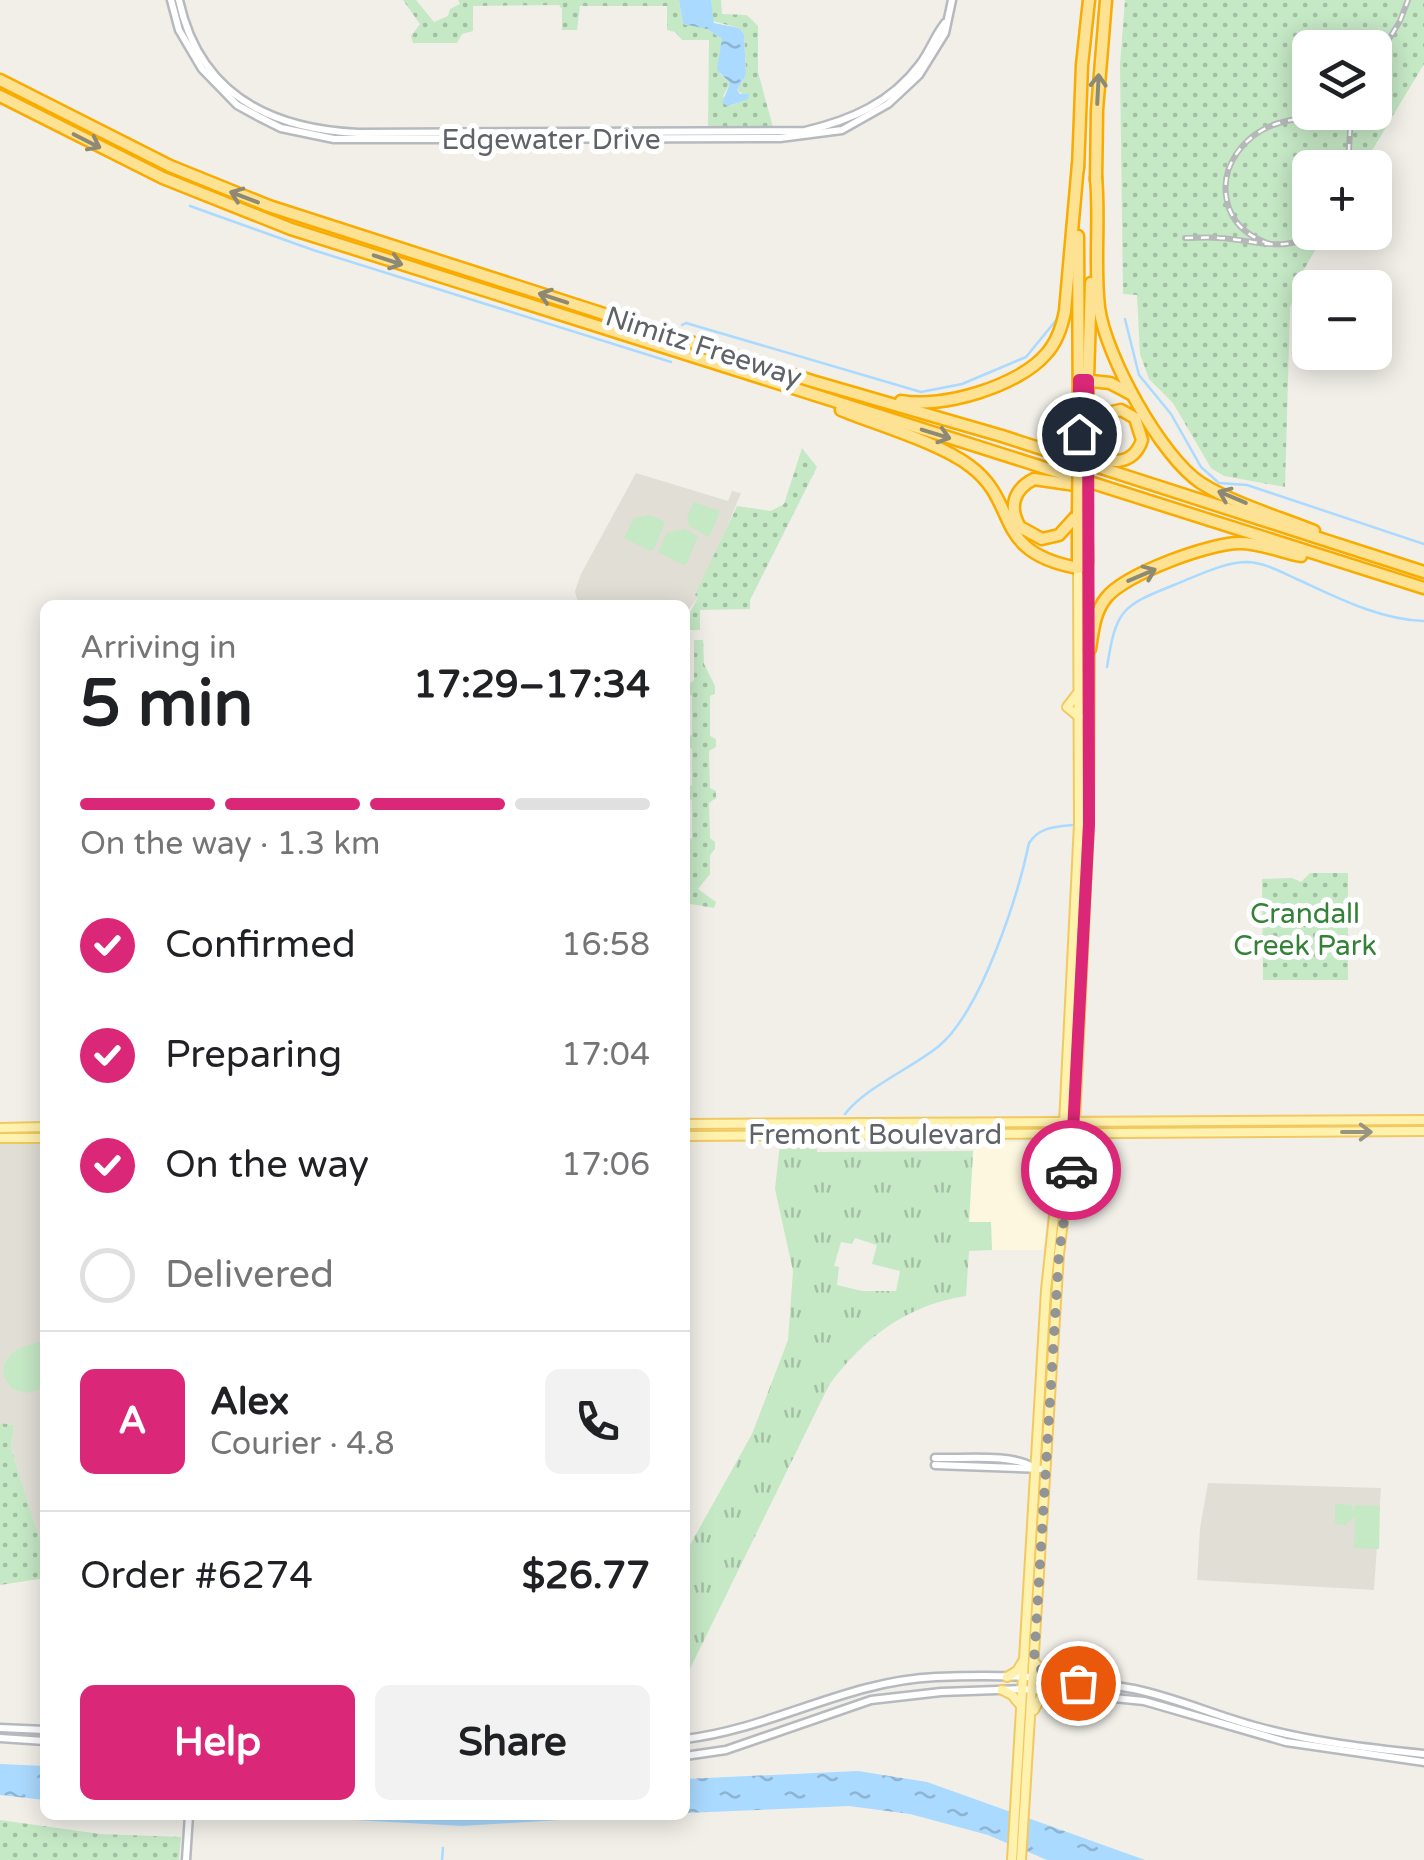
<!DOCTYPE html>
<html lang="en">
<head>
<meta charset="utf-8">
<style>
  :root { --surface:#fff; --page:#f2f2f2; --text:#202124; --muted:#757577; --line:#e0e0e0; --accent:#db2777 }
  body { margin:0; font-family:"Varela Round",sans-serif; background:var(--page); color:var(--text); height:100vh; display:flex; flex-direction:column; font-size:38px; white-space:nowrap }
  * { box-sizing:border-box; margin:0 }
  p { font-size:32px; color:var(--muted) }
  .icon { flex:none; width:55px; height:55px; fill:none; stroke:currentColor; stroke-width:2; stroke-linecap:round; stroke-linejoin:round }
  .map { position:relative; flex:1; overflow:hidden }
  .sheet { position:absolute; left:40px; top:600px; width:650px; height:1220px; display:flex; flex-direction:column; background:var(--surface); border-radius:15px; box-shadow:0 5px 25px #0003 }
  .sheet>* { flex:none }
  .fabs { position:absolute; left:1292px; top:30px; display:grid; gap:20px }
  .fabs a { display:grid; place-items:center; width:100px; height:100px; border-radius:15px; background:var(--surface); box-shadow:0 5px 25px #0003; font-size:50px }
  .pin { position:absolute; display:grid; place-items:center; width:85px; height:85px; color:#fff; margin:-42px; border:5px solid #fff; border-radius:50%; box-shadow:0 2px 10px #0007 }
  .courier { position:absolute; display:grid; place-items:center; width:100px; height:100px; margin:-50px; border:8px solid #db2777; border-radius:50%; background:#fff; color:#222; box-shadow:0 2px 12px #0007 }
  .overview em { font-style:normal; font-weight:700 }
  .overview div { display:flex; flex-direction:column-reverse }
  .overview { display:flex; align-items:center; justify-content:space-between; height:170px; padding:0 40px }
  h1 { font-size:65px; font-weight:700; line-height:75px }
  .bar { display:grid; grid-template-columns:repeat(4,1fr); gap:15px 10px; align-content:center; height:120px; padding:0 40px }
  .bar i { height:12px; border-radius:8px; background:var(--line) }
  .bar .on { background:var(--accent) }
  .bar p { grid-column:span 4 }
  .line { display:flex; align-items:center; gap:25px; padding:0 40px; border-top:2px solid var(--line) }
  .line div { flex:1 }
  .round { display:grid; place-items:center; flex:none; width:105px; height:105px; border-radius:15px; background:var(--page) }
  ol { padding:0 40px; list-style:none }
  li { display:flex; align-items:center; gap:30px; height:110px }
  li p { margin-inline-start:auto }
  li .icon { padding:10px; border-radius:50%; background:var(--accent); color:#fff; stroke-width:4 }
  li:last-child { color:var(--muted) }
  li i { width:55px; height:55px; border:5px solid var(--line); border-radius:50% }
  .action { display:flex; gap:20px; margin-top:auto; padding:20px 40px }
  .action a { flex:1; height:115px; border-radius:15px; background:var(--accent); color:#fff; font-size:40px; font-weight:700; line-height:115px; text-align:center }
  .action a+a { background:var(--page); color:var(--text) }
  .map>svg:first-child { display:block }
</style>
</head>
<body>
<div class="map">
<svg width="1424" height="1860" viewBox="0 0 1424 1860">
  <defs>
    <pattern id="grass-tufts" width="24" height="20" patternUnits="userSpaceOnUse" patternTransform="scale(2.5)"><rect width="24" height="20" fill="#c5e8c5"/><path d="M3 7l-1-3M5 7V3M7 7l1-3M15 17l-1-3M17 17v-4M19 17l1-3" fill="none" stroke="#a3c0a4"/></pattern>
    <pattern id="park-dots" width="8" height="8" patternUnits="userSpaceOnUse" patternTransform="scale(2.5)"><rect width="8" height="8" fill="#c5e8c5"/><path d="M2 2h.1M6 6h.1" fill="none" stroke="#a3c0a4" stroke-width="1.8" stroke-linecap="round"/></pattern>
    <pattern id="water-ripples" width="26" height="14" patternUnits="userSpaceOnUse" patternTransform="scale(2.5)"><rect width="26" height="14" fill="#aadaff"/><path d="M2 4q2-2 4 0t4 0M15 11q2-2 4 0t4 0" fill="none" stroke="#8eb4d2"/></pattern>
  </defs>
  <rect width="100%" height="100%" fill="#f1efe8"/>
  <polygon fill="#fef7e0" points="974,1142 1044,1142 1055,1148 1043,1250 992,1250 991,1223 969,1223"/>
  <g fill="#e1ded6">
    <polygon points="636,473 728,501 732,491 741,493 698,597 685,615 685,605 583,605 577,599 575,591 581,574"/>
    <polygon points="0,1144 45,1144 45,1556 11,1448 14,1425 0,1423"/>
    <polygon points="1208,1483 1381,1488 1374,1590 1197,1580 1200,1528"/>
  </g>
  <path fill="url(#grass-tufts)" fill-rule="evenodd" d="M780 1144H816L817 1152 973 1151 969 1222H991L992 1250 969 1251 966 1296C906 1305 864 1338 829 1385L685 1679V1554L752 1434 788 1340 793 1271 775 1189ZM855 1238 877 1245 872 1264 900 1271 896 1291H862L837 1285 839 1267 834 1266 841 1242 852 1244Z"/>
  <g fill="url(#park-dots)" fill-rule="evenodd">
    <polygon points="403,0 416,0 434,22 448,16 450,9 460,4 458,0 679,0 683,24 707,29 722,39 720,74 730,83 723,96 731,106 748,98 737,90 746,75 744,34 739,28 713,21 711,0 721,0 722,14 747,15 758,26 758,72 773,127 708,128 709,40 682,40 675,32 667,30 667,6 580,6 577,30 562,30 562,9 559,5 473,6 473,31 462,34 457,43 413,43 411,36 420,24"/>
    <path d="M1125 0H1424V64L1362 167 1310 168V232L1325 233 1299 278 1290 308 1285 487 1224 476 1211 468 1173 403 1149 379 1140 354 1137 295 1123 294 1120 65ZM1310 48H1375V112H1310Z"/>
    <polygon points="802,448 817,467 750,600 750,609 700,610 700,630 685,630 685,622 698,597 695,595 737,506 771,511 784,504"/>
    <polygon points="694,640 703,640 704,664 715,686 715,693 710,696 710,736 716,739 716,747 709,751 710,788 716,791 716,798 709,803 710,838 715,842 715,849 710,855 710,874 698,889 716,902 714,908 685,903 685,872 689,868 685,842 692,838 692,800 685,796 685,789 692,785 692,749 686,745 685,738 692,735 692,696 687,693 687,686 694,680"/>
    <polygon points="1310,873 1348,873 1348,980 1263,980 1262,879 1292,878 1301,882"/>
    <polygon points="0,1423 14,1425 11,1448 45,1556 45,1578 0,1585"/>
    <polygon points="0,1820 100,1834 181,1837 179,1860 0,1860"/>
  </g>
  <g fill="#c5e8c5">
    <polygon points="694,502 720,511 709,537 689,526 687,517"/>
    <polygon points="651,515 665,522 654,549 650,551 624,538 634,518"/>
    <polygon points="684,529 698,536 687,563 683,565 658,552 667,533"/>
    <path d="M45 1340V1387L28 1393 12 1389 3 1375C4 1349 25 1347 45 1340Z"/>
    <polygon points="1335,1504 1351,1505 1354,1511 1355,1505 1380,1506 1379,1549 1354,1548 1355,1516 1345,1525 1335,1524"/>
  </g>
  <g fill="url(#water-ripples)">
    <polygon points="679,0 711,0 714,23 739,28 744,34 746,75 737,90 740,94 749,94 748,99 729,106 722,103 730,83 717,70 722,39 707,29 683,24"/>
    <polygon points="0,1764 45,1766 45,1800 0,1795"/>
    <polygon points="858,1771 927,1782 1145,1860 1047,1860 988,1835 910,1814 849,1806 685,1813 685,1779"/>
    <polygon points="264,1815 639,1815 462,1826"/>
  </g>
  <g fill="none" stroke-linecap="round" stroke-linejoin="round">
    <g stroke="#aadaff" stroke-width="2.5">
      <polyline points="190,206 313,250 671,362"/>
      <polyline points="1125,319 1139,375 1171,414 1201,467 1219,483 1247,485 1424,544"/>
      <polyline points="682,325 686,323 921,392 962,384 1026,357 1058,318"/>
      <path d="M1107 667C1116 610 1121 606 1174 585 1197 576 1223 562 1248 562 1266 563 1283 573 1299 580 1338 598 1381 620 1424 621"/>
      <path d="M845 1114C866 1087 912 1068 939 1046 981 1011 1018 896 1029 843 1040 827 1054 827 1072 825"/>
      <polyline points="442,1860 443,1848"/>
    </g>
    <defs>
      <g id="secondary">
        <polyline points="171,0 179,30 202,69 237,105 259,117 281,128 334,139 462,139 780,138 842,130 888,104 919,75 945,33 952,0"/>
        <path d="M179 0C199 93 269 129 358 133L805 131C851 120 891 103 920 64 930 51 935 35 945 23"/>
        <path d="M935 1458C962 1459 1013 1453 1034 1468"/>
        <polyline points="935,1465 1045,1469"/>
        <polyline points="0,1728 45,1730"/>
        <polyline points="0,1738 45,1741"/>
        <path d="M685 1739C774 1728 846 1681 936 1677 1001 1674 1070 1677 1134 1689 1177 1698 1216 1716 1258 1727 1313 1742 1368 1748 1424 1754"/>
        <polyline points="685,1756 726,1750 871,1700 941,1692 1023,1689 1144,1701 1286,1742 1424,1762"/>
        <polyline points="186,1860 189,1815"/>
      </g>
      <g id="primary">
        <polyline points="1087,562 1090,633"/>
        <polyline points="1077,694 1067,707 1079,717"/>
        <polyline points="685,1124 1424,1120"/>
        <polyline points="0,1128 45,1127"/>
        <polyline points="685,1136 1424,1131"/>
        <polyline points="0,1138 45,1138"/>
        <polyline points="1034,1662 1051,1680"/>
        <polyline points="1007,1677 1017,1671 1023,1661"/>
        <polyline points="1002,1690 1012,1695 1021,1706"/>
        <polyline points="1034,1710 1041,1697 1052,1691"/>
        <polyline points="1012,1860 1046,1290 1064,1123 1079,824 1078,568"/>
        <polyline points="1021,1860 1059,1254 1075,1123 1089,824 1090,647"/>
      </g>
      <g id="highway">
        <polyline points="0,80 170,166 269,206 812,381 1002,436 1424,572"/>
        <polyline points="0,96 163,178 291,229 1424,588"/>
        <polyline points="1078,169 1082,65 1089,0"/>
        <path d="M1096 177C1100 220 1094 264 1099 307 1105 355 1161 457 1201 483 1234 504 1277 516 1314 531"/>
        <polyline points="1096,181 1097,110 1106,0"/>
        <polyline points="1078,236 1079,433"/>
        <polyline points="1082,380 1110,383 1131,394"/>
        <path d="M901 401C942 409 1019 386 1046 354 1057 342 1062 327 1065 311L1078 164"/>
        <path d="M841 410C878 425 940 443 970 466 1021 504 990 552 1078 568L1087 562 1086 516"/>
        <polyline points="1086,442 1091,283"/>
        <path d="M1081 455C1105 461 1132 470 1142 440L1135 418 1121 410 1103 414 1088 435"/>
        <path d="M1078 514 1059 535 1042 539 1020 527C1008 507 1014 489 1034 479L1082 486"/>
        <polyline points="1078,515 1078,568"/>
        <path d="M1090 649C1093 631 1094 613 1106 598 1125 574 1209 543 1240 543 1261 543 1280 552 1301 556"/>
      </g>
    </defs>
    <use href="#secondary" stroke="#b6babf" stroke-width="11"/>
    <use href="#primary" stroke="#f2c960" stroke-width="12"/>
    <use href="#highway" stroke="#f9ab00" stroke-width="15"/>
    <use href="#secondary" stroke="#fff" stroke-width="6"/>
    <use href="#primary" stroke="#fff2af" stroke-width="8"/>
    <use href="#highway" stroke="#fde293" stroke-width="10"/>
    <defs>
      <g id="rail">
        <polyline points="1375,62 1400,21 1408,0"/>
        <polyline points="1348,168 1351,112"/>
        <path d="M1185 238C1196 238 1207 237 1219 238 1252 239 1286 255 1316 232"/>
        <path d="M1270 244C1249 237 1232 224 1227 201 1219 166 1245 133 1279 123 1297 117 1316 119 1334 112"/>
      </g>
    </defs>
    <use href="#rail" stroke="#b6b7b8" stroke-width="6"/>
    <use href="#rail" stroke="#fff" stroke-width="2.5" stroke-dasharray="8" stroke-linecap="butt"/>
    <defs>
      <g id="highway-bridge">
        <polyline points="1078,514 1079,433"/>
        <polyline points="1086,516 1086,442"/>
      </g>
    </defs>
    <use href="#highway-bridge" stroke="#f9ab00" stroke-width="15" stroke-linecap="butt"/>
    <use href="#highway-bridge" stroke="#fde293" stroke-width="10"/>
  </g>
  <defs><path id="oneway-shaft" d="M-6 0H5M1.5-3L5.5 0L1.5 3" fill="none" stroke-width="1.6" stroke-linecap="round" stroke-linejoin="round" transform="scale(2.5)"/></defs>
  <g stroke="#8e8975">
    <use href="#oneway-shaft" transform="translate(1098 89) rotate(-87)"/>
    <use href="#oneway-shaft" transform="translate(87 141) rotate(27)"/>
    <use href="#oneway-shaft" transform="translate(244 197) rotate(-159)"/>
    <use href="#oneway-shaft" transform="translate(388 260) rotate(18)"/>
    <use href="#oneway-shaft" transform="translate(553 298) rotate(-162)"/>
    <use href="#oneway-shaft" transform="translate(936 434) rotate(17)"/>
    <use href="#oneway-shaft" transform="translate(1232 497) rotate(-157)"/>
    <use href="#oneway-shaft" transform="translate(1142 575) rotate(-23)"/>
  </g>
  <use stroke="#979581" href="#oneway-shaft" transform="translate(1357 1132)"/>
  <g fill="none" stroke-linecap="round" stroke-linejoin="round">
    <polyline stroke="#929495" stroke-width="10" stroke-dasharray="0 18" points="1071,1170 1059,1254 1034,1662 1051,1680 1078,1683"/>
    <polyline stroke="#db2777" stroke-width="12" points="1071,1170 1089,824 1088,380 1079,380 1079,434"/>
  </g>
  <g text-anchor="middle" stroke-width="10" stroke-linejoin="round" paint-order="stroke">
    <g font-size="28" fill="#5f6368" stroke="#fff">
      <text x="551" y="149">Edgewater Drive</text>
      <text transform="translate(704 346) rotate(18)" y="10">Nimitz Freeway</text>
      <text x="875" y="1144">Fremont Boulevard</text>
    </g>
    <g font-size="28" fill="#348238" stroke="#fff">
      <text x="1305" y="923">Crandall<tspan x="1305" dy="32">Creek Park</tspan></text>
    </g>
  </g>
</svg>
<div class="fabs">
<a><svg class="icon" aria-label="layers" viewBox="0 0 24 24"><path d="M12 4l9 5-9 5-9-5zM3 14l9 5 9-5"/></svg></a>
<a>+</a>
<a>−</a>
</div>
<div class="pin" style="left:1078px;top:1683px;background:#ea580c"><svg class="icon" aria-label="bag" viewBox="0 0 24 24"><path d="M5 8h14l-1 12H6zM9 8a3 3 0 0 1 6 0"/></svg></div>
<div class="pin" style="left:1079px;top:434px;background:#1f2937"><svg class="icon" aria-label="home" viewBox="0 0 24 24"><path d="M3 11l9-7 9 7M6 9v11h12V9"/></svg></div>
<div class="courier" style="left:1071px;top:1170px"><svg class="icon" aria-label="car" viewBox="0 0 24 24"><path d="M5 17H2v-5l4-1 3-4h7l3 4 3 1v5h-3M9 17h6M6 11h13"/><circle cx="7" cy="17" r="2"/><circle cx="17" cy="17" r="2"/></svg></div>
<section class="sheet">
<div class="overview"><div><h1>5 min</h1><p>Arriving in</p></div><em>17:29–17:34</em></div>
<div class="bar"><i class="on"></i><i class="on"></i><i class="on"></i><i></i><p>On the way · 1.3 km</p></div>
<ol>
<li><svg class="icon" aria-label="check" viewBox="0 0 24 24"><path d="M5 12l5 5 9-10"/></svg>Confirmed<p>16:58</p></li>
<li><svg class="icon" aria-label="check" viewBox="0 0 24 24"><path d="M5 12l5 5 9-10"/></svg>Preparing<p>17:04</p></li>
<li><svg class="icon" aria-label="check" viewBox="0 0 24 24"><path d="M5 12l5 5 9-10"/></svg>On the way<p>17:06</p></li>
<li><i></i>Delivered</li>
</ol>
<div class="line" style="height:180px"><b class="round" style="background:var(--accent);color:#fff">A</b><div><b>Alex</b><p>Courier · 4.8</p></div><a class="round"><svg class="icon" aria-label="phone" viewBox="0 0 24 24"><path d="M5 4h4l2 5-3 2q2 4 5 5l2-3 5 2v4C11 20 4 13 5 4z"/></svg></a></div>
<div class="line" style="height:130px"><div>Order #6274</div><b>$26.77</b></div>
<div class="action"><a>Help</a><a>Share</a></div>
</section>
</div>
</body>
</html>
